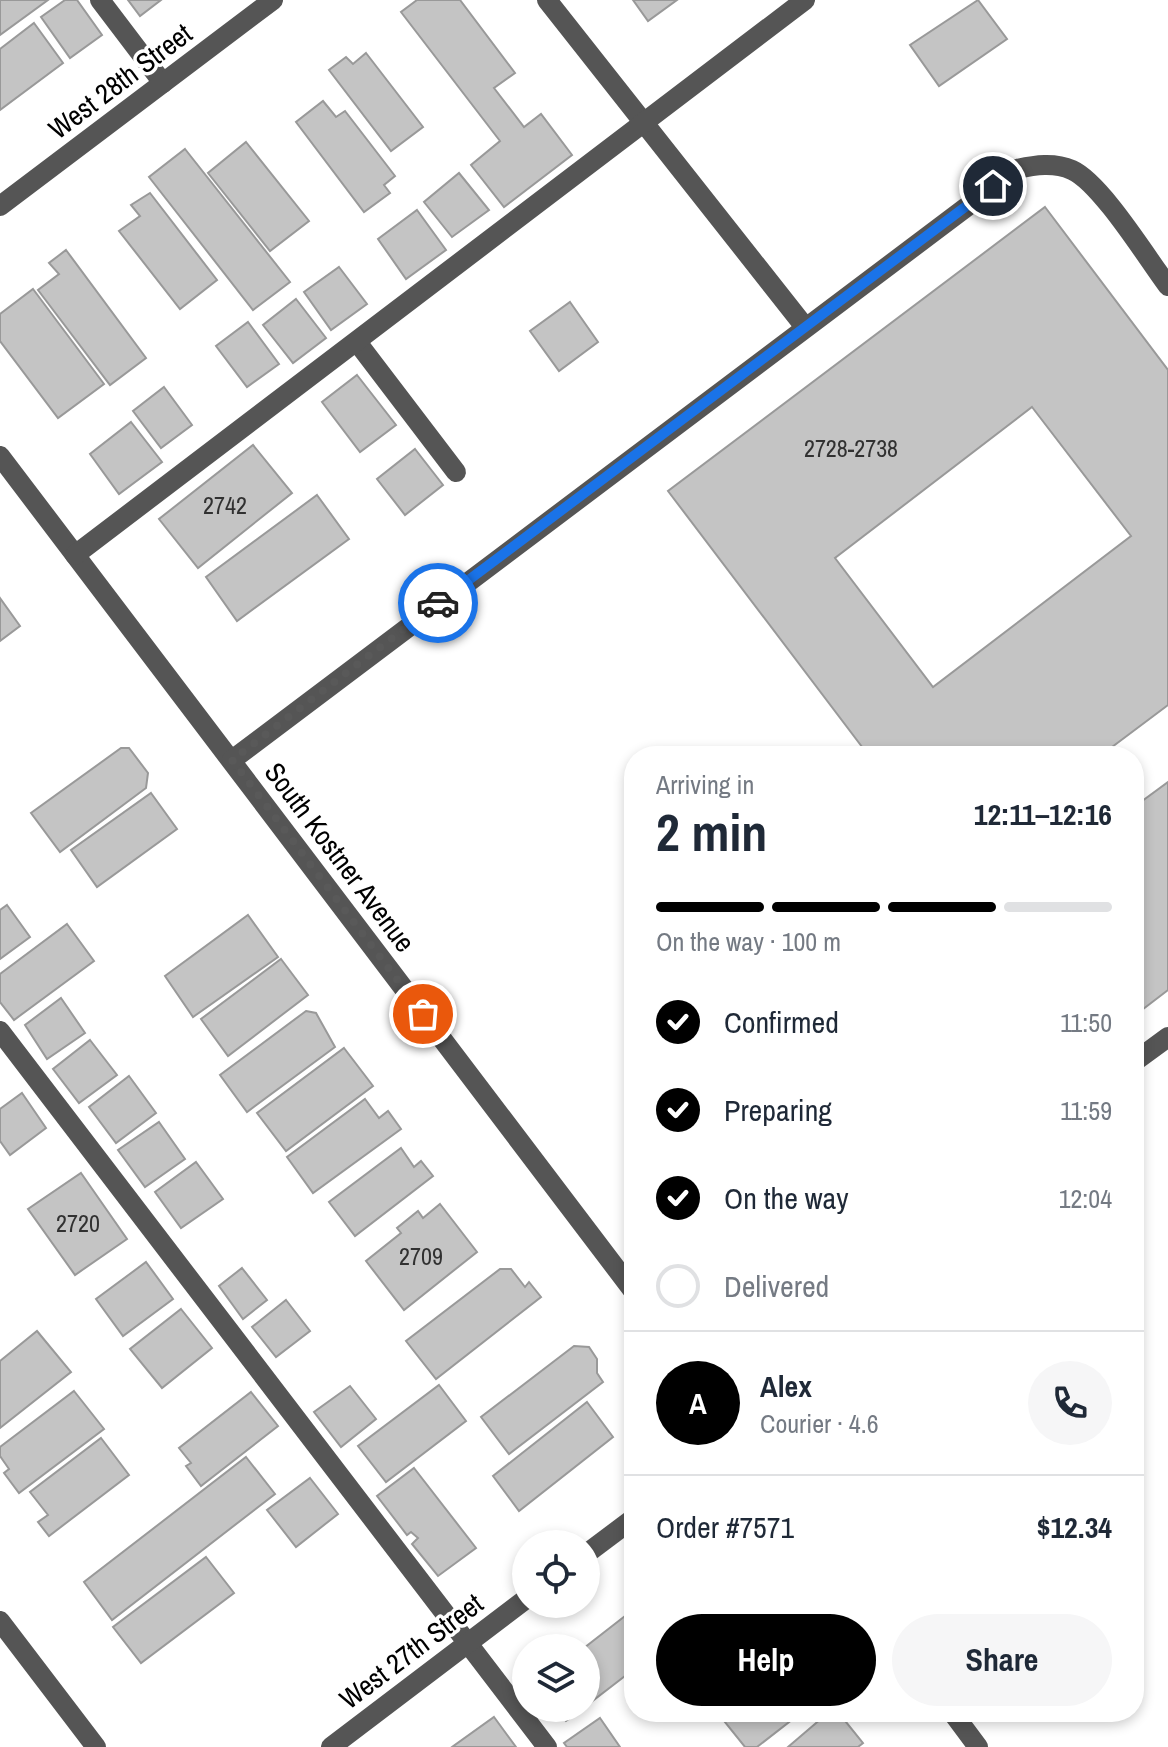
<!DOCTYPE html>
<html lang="en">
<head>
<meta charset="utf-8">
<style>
  :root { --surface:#fff; --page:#f6f6f7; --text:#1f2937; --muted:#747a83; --line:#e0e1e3; --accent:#000 }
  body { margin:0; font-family:"Archivo Narrow",sans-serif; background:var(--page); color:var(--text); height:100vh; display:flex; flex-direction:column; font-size:30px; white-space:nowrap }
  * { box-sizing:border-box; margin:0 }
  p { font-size:26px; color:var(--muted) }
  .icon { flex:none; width:44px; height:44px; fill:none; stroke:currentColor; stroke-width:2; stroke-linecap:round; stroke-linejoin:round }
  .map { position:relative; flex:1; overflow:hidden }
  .sheet { position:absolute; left:624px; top:746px; width:520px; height:976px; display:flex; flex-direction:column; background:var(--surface); border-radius:32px; box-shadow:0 4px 12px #0003 }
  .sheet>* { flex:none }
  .controls { position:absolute; left:512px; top:1530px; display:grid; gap:16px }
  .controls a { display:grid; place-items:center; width:88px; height:88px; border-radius:50%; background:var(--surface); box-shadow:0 4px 12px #0003; font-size:40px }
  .pin { position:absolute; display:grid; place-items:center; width:68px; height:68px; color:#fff; margin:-34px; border:4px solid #fff; border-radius:50%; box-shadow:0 2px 8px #0007 }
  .courier { position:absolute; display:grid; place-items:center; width:80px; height:80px; margin:-40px; border:6px solid #1a73e8; border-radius:50%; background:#fff; color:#222; box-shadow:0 2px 10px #0007 }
  .headline em { font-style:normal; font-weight:800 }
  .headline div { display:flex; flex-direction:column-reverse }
  .headline { display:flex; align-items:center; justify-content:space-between; height:136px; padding:0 32px }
  h1 { font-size:52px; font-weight:800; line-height:60px }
  .bar { display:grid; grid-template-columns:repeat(4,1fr); gap:12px 8px; align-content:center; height:96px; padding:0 32px }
  .bar i { height:10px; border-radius:6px; background:var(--line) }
  .bar .active { background:var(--accent) }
  .bar p { grid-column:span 4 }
  .line { display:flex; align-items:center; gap:20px; padding:0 32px; border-top:2px solid var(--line) }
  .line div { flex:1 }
  .round { display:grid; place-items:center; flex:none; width:84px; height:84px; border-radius:42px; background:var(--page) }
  ol { padding:0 32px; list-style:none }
  li { display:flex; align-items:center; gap:24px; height:88px }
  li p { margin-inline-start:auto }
  li .icon { padding:8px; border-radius:50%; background:var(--accent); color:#fff; stroke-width:4 }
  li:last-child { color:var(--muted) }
  li i { width:44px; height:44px; border:4px solid var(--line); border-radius:50% }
  .action { display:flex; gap:16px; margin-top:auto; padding:16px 32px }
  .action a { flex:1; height:92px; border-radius:48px; background:var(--accent); color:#fff; font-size:32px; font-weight:800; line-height:92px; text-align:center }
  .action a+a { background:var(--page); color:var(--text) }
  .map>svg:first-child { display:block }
</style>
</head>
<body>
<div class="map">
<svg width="1168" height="1747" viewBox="0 0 1168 1747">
  <rect width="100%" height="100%" fill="#fff"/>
  <g fill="#c4c4c4" stroke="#999" stroke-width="2" fill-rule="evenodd">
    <polygon points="0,0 48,0 0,35"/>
    <polygon points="65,0 77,0 102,35 70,58 41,17"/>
    <polygon points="128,0 161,0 140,16"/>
    <polygon points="417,0 460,0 515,73 494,88 524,127 541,114 572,155 504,207 471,165 500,141 401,12"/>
    <polygon points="633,0 677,0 648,21"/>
    <polygon points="978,0 1007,39 939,86 910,45"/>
    <polygon points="34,23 63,63 0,110 0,49"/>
    <polygon points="366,53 423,127 391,151 329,70 346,57 353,64"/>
    <polygon points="323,101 336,117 345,111 395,176 384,185 390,193 364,212 296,122"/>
    <polygon points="246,142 309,221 270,251 208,173"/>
    <polygon points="185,149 290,282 253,310 149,177"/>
    <polygon points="459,173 489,210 452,237 424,202"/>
    <polygon points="150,193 217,280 180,309 119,231 140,216 131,205"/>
    <path d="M1045 207 1168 370V705L1100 756H869L668 491ZM1032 407 1131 536 933 687 835 558Z"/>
    <polygon points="417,210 446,250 406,279 378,239"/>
    <polygon points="66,250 146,358 110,385 38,290 59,274 49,263"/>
    <polygon points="339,267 367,304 331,330 304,292"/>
    <polygon points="33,289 104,384 58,418 0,341 0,314"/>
    <polygon points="296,299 326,338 293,363 263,325"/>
    <polygon points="570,302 598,342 559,371 530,331"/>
    <polygon points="248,322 279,364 247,387 216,346"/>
    <polygon points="357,375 396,425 360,452 322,402"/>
    <polygon points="164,387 192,425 161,448 133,411"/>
    <polygon points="131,422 162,462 119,494 90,454"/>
    <polygon points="253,445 292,493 198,568 159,519"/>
    <polygon points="415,449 443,485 405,515 377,479"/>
    <polygon points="317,495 349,539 237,621 206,577"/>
    <polygon points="0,598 20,626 0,641"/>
    <polygon points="121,748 129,748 148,773 146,788 60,852 31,813"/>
    <polygon points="1168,782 1168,990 1134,1016 1134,807"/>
    <polygon points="151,793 177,829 97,887 71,850"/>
    <polygon points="7,905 30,937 0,959 0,910"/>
    <polygon points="248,915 278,957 193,1017 165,976"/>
    <polygon points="67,924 94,961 14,1020 0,1002 0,974"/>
    <polygon points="281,959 308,995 228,1056 201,1019"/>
    <polygon points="61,998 85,1033 47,1059 25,1025"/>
    <polygon points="306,1011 316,1013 335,1047 247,1112 220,1075"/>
    <polygon points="90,1040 117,1075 79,1103 53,1069"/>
    <polygon points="344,1048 373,1086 286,1151 257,1113"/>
    <polygon points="129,1076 156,1113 116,1143 89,1107"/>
    <polygon points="22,1093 46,1128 10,1155 0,1141 0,1109"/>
    <polygon points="365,1099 379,1118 388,1111 401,1129 313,1193 287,1157"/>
    <polygon points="159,1122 185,1159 145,1187 118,1150"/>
    <polygon points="401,1148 414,1167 421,1161 433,1176 355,1236 329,1202"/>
    <polygon points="196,1162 223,1199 181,1228 155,1192"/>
    <polygon points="81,1173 127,1239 75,1275 28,1209"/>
    <polygon points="440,1204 477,1252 404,1310 366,1261 401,1233 397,1228 418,1211 423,1218"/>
    <polygon points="146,1262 173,1299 123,1336 96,1299"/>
    <polygon points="242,1268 267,1300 243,1319 219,1286"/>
    <polygon points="500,1269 511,1269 525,1287 529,1282 541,1297 436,1379 406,1341"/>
    <polygon points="286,1300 310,1331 276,1357 252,1327"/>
    <polygon points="181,1309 212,1348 162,1388 130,1349"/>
    <polygon points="37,1331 71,1372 0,1428 0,1361"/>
    <polygon points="574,1346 589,1347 597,1359 597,1373 603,1382 509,1454 481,1417"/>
    <polygon points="439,1385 466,1421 386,1482 358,1446"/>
    <polygon points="350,1386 376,1419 341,1447 314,1412"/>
    <polygon points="74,1391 104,1429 19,1493 4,1473 9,1469 0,1456 0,1447"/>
    <polygon points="251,1392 278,1426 201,1486 186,1466 191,1463 179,1448"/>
    <polygon points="587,1402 613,1437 519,1511 493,1476"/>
    <polygon points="101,1438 129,1475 49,1536 38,1522 48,1515 30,1492"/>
    <polygon points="246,1457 275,1494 112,1620 84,1582"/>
    <polygon points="414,1468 476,1548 438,1576 412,1544 418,1538 411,1532 407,1535 377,1496"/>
    <polygon points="310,1478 338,1514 296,1547 267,1510"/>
    <polygon points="206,1557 234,1593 141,1663 113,1627"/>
    <polygon points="634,1609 634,1669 586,1706 584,1648"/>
    <polygon points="555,1708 583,1708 566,1721"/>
    <polygon points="725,1712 802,1712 757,1747 745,1747 720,1716"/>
    <polygon points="829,1712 838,1712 863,1743 858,1747 788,1747"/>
    <polygon points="494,1717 516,1747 452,1747"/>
    <polygon points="600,1718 620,1747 567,1747 564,1743"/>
  </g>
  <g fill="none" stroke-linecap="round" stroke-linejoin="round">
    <g stroke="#555" stroke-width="20">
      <polyline points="100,0 163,83"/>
      <polyline points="547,0 805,327"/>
      <polyline points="0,206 273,0"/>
      <polyline points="357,342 456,472"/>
      <polyline points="0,456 634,1292"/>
      <polyline points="75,555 805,0"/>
      <path d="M232 760 1017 169C1035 165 1054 162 1072 170 1101 183 1147 258 1168 286"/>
      <polyline points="0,1031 547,1747"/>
      <polyline points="1134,1062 1168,1037"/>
      <polyline points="586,1554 634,1518"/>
      <polyline points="0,1621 96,1747"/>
      <polyline points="952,1712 978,1747"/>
      <polyline points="331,1747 526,1599"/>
    </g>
  </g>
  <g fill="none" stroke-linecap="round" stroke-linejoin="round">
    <polyline stroke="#595959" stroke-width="8" stroke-dasharray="0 14.4" points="423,1014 232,760 438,603"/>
    <polyline stroke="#1a73e8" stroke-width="10" points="438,603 993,186"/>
  </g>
  <g text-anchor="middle" stroke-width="7" stroke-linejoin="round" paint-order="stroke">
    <g font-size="24" fill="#313131">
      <text x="851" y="457">2728-2738</text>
      <text x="225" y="514">2742</text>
      <text x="78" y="1232">2720</text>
      <text x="421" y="1265">2709</text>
    </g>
    <g font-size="28" fill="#000" stroke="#fff">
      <text transform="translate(120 81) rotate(-37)" y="10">West 28th Street</text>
      <text transform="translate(340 857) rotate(53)" y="10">South Kostner Avenue</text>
      <text transform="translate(411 1651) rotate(-37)" y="10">West 27th Street</text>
    </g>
  </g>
</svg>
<div class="controls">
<a><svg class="icon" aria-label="locate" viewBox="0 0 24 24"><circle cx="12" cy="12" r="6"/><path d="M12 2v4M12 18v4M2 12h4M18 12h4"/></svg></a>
<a><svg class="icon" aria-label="layers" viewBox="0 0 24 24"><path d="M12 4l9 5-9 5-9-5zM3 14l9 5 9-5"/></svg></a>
</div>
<div class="pin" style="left:423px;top:1014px;background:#ea580c"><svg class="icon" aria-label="bag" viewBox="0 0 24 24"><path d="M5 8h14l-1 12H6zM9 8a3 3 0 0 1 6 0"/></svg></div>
<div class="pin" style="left:993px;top:186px;background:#1f2937"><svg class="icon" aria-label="home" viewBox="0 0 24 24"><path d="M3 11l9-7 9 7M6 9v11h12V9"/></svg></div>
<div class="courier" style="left:438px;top:603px"><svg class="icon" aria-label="car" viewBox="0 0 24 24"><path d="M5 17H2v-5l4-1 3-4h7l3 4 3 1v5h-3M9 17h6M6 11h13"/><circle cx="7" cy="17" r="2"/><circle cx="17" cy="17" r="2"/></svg></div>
<section class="sheet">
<div class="headline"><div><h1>2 min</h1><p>Arriving in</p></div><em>12:11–12:16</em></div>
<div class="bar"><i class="active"></i><i class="active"></i><i class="active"></i><i></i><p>On the way · 100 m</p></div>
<ol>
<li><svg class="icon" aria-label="check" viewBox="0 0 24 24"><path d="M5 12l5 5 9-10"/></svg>Confirmed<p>11:50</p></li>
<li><svg class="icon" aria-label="check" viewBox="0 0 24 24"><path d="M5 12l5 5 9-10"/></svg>Preparing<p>11:59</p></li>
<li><svg class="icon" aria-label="check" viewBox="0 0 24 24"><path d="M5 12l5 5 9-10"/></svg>On the way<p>12:04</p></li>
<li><i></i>Delivered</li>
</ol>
<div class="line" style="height:144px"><b class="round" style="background:var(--accent);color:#fff">A</b><div><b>Alex</b><p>Courier · 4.6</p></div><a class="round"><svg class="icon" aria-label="phone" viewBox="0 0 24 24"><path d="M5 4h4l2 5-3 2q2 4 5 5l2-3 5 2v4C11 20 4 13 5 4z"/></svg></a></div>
<div class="line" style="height:104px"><div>Order #7571</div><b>$12.34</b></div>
<div class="action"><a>Help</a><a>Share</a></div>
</section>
</div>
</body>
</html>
